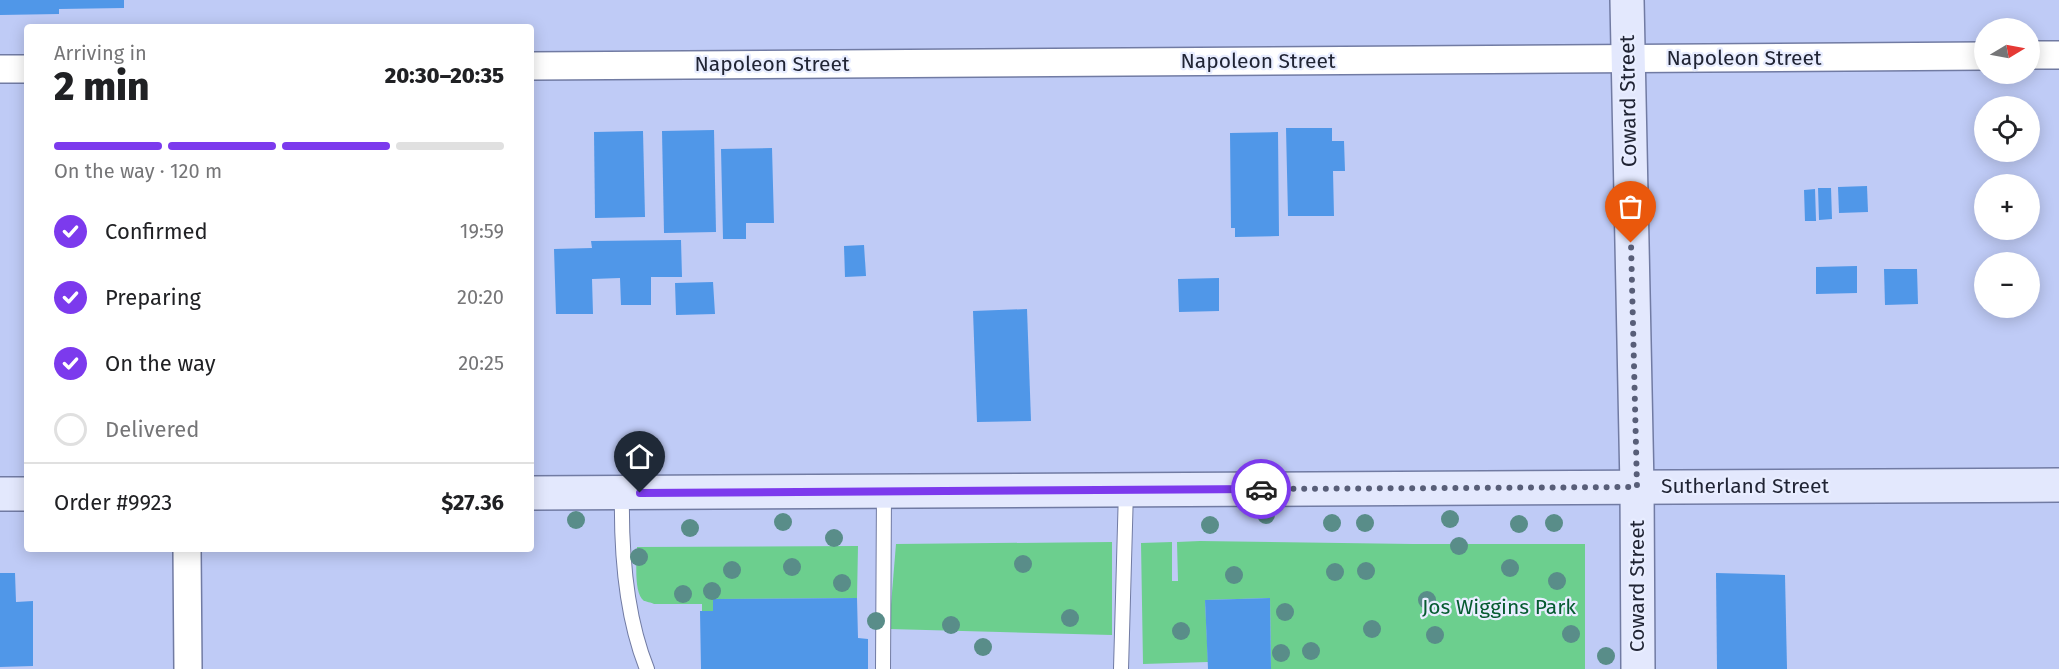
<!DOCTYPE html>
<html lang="en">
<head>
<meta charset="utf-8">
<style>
  :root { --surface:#fff; --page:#f2f2f2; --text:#202124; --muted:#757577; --line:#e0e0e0; --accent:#7c3aed }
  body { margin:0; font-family:"Fira Sans",sans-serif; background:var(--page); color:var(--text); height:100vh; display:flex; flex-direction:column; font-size:22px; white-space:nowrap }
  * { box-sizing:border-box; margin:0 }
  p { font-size:20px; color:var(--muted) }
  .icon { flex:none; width:33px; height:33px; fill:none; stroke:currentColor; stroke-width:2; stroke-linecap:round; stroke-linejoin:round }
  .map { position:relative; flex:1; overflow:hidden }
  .sheet { position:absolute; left:24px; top:24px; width:510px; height:528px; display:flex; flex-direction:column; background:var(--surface); border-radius:6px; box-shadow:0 3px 15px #0003 }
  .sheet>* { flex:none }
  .needle { width:39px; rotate:80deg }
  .tools { position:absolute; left:1974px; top:18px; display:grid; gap:12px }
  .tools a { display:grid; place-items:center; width:66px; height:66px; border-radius:50%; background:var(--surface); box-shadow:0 3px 15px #0003; font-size:30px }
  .pin { position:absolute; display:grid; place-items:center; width:51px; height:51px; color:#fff; margin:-62px -26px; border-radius:50% 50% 50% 0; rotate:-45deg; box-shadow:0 0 6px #0007 }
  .pin .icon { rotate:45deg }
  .courier { position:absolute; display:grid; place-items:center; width:60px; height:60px; margin:-30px; border:4px solid #7c3aed; border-radius:50%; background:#fff; color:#222; box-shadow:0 2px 8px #0007 }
  .head em { font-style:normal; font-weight:800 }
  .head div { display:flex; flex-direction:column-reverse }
  .head { display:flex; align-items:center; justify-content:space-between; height:102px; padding:0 30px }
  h1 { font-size:39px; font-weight:800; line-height:45px }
  .bar { display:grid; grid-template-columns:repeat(4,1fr); gap:9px 6px; align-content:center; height:72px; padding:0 30px }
  .bar i { height:8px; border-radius:4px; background:var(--line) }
  .bar .current { background:var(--accent) }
  .bar p { grid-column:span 4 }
  .line { display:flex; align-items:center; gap:15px; padding:0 30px; border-top:2px solid var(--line) }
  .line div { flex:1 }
  ol { padding:0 30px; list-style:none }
  li { display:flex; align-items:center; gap:18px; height:66px }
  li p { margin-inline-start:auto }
  li .icon { padding:6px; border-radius:50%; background:var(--accent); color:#fff; stroke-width:4 }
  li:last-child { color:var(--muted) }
  li i { width:33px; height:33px; border:3px solid var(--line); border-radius:50% }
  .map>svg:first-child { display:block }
</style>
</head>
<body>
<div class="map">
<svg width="2059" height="669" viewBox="0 0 2059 669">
  <rect width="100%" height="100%" fill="#bfcbf6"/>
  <g fill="#6ccf8e">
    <polygon points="1200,541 1413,544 1585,544 1585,669 1271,669 1270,598 1205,600 1208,662 1143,664 1141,543 1172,542 1172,581 1178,581 1177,542"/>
    <polygon points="1112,542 1112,635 889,629 896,544"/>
    <path d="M858 546 857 598 714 599 713 611H702V604H654C652 603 645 601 644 601 633 593 637 559 637 547Z"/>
  </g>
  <g fill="#5097e8">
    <polygon points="0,0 124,0 124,8 59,9 59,14 0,15"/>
    <polygon points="1286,128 1332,128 1332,141 1344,141 1345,171 1333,171 1334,216 1288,216"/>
    <polygon points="714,130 716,232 664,233 662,131"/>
    <polygon points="643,131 645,217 595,218 594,132"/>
    <polygon points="1278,132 1279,236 1235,237 1235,228 1231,228 1230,133"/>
    <polygon points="772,148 774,223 746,223 746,239 723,239 721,149"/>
    <polygon points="1867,186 1868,212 1839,213 1838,187"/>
    <polygon points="1818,188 1831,188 1832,219 1819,220"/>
    <polygon points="1815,189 1816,221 1805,221 1804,190"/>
    <polygon points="681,240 682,277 651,277 651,305 621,305 620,278 592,279 593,314 556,314 554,249 592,248 591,241"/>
    <polygon points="864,245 866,276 845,277 844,246"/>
    <polygon points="1857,266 1857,293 1816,294 1816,267"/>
    <polygon points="1884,269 1917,269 1918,304 1885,305"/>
    <polygon points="1219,278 1219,311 1179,312 1178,279"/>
    <polygon points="713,282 715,314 676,315 675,283"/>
    <polygon points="1027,309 1031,421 977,422 973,311"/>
    <polygon points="0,573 15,573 16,602 33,601 33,666 0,667"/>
    <polygon points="1716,573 1785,575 1787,669 1717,669"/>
    <polygon points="857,598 858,638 868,639 868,669 701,669 700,611 713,611 713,599"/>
    <polygon points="1270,598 1271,669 1208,669 1205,600"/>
  </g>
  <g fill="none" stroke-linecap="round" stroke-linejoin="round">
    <defs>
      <g id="lane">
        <path d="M622 493C621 549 626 617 647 669"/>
        <polyline points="883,669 884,491"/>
        <polyline points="1121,669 1126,490"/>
      </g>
      <g id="street">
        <polyline points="2030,55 2059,55"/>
        <polyline points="531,66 1984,56"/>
        <polyline points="0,69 27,69"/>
        <polyline points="187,549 188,669"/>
      </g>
      <g id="secondary">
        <polyline points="1627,0 1637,487 1638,669"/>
        <polyline points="531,493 2059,485"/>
        <polyline points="0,494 27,494"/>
      </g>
    </defs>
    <use href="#lane" stroke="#717ba3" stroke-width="16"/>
    <use href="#street" stroke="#717ba3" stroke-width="30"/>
    <use href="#secondary" stroke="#717ba3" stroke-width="36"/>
    <use href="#lane" stroke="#fff" stroke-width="14"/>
    <use href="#street" stroke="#fff" stroke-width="27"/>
    <use href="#secondary" stroke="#e3e8fd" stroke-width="33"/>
  </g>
  <g fill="#598d89">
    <circle cx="1266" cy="515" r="9"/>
    <circle cx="1450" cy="519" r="9"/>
    <circle cx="576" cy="520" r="9"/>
    <circle cx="783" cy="522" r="9"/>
    <circle cx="1332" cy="523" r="9"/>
    <circle cx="1365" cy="523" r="9"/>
    <circle cx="1554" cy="523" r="9"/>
    <circle cx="1519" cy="524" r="9"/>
    <circle cx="1210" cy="525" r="9"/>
    <circle cx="690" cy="528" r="9"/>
    <circle cx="834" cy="538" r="9"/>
    <circle cx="1459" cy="546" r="9"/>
    <circle cx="639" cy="557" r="9"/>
    <circle cx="1023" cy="564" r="9"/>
    <circle cx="792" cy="567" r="9"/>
    <circle cx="1510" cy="568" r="9"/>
    <circle cx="732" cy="570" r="9"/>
    <circle cx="1366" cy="571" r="9"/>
    <circle cx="1335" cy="572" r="9"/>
    <circle cx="1234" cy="575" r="9"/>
    <circle cx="1557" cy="581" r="9"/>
    <circle cx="842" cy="583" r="9"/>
    <circle cx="712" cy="591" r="9"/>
    <circle cx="683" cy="594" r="9"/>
    <circle cx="1427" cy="600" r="9"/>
    <circle cx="1285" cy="612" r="9"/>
    <circle cx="1070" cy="618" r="9"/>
    <circle cx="876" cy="621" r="9"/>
    <circle cx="951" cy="625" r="9"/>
    <circle cx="1372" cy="629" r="9"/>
    <circle cx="1181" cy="631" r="9"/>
    <circle cx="1571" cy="634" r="9"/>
    <circle cx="1435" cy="635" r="9"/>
    <circle cx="983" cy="647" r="9"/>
    <circle cx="1311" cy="651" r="9"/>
    <circle cx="1281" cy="653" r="9"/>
    <circle cx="1606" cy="656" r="9"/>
  </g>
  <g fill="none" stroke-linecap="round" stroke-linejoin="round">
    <polyline stroke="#585e78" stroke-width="6" stroke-dasharray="0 10.8" points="1261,489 1637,487 1631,243"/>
    <polyline stroke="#7c3aed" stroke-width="8" points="640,493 1261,489"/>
  </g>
  <g text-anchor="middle" stroke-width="4.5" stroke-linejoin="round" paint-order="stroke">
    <g font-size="21" fill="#202434" stroke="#e8edff">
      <text x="1744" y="65">Napoleon Street</text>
      <text x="1258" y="68">Napoleon Street</text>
      <text x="772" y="71">Napoleon Street</text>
      <text transform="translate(1628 101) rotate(-91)" y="7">Coward Street</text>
      <text x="1745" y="493">Sutherland Street</text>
      <text transform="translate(1637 586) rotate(-90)" y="7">Coward Street</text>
    </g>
    <g font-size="21" fill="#065b30" stroke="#e8edff">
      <text x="1499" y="614">Jos Wiggins Park</text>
    </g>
  </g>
</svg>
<div class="tools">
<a><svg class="needle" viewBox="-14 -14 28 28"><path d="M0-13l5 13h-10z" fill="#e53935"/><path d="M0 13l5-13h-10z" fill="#757577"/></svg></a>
<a><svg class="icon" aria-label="locate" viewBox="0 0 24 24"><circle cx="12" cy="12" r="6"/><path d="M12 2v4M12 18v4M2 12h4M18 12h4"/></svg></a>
<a>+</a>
<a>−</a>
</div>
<div class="pin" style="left:1631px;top:243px;background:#ea580c"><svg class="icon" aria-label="bag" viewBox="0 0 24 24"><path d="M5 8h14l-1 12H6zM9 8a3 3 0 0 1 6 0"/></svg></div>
<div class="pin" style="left:640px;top:493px;background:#1f2937"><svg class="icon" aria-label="home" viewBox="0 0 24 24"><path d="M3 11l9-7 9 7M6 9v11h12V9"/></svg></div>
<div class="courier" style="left:1261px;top:489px"><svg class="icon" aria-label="car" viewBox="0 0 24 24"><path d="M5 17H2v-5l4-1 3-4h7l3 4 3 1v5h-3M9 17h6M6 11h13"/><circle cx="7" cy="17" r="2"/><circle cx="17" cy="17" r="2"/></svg></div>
<section class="sheet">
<div class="head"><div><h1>2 min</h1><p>Arriving in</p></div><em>20:30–20:35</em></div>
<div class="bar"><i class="current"></i><i class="current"></i><i class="current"></i><i></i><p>On the way · 120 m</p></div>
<ol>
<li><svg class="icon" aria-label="check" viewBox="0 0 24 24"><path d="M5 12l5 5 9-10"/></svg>Confirmed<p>19:59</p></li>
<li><svg class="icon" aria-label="check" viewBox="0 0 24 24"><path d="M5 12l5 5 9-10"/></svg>Preparing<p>20:20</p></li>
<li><svg class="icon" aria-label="check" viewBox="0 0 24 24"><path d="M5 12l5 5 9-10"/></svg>On the way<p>20:25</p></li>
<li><i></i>Delivered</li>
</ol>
<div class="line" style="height:78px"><div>Order #9923</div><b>$27.36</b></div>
</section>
</div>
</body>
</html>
